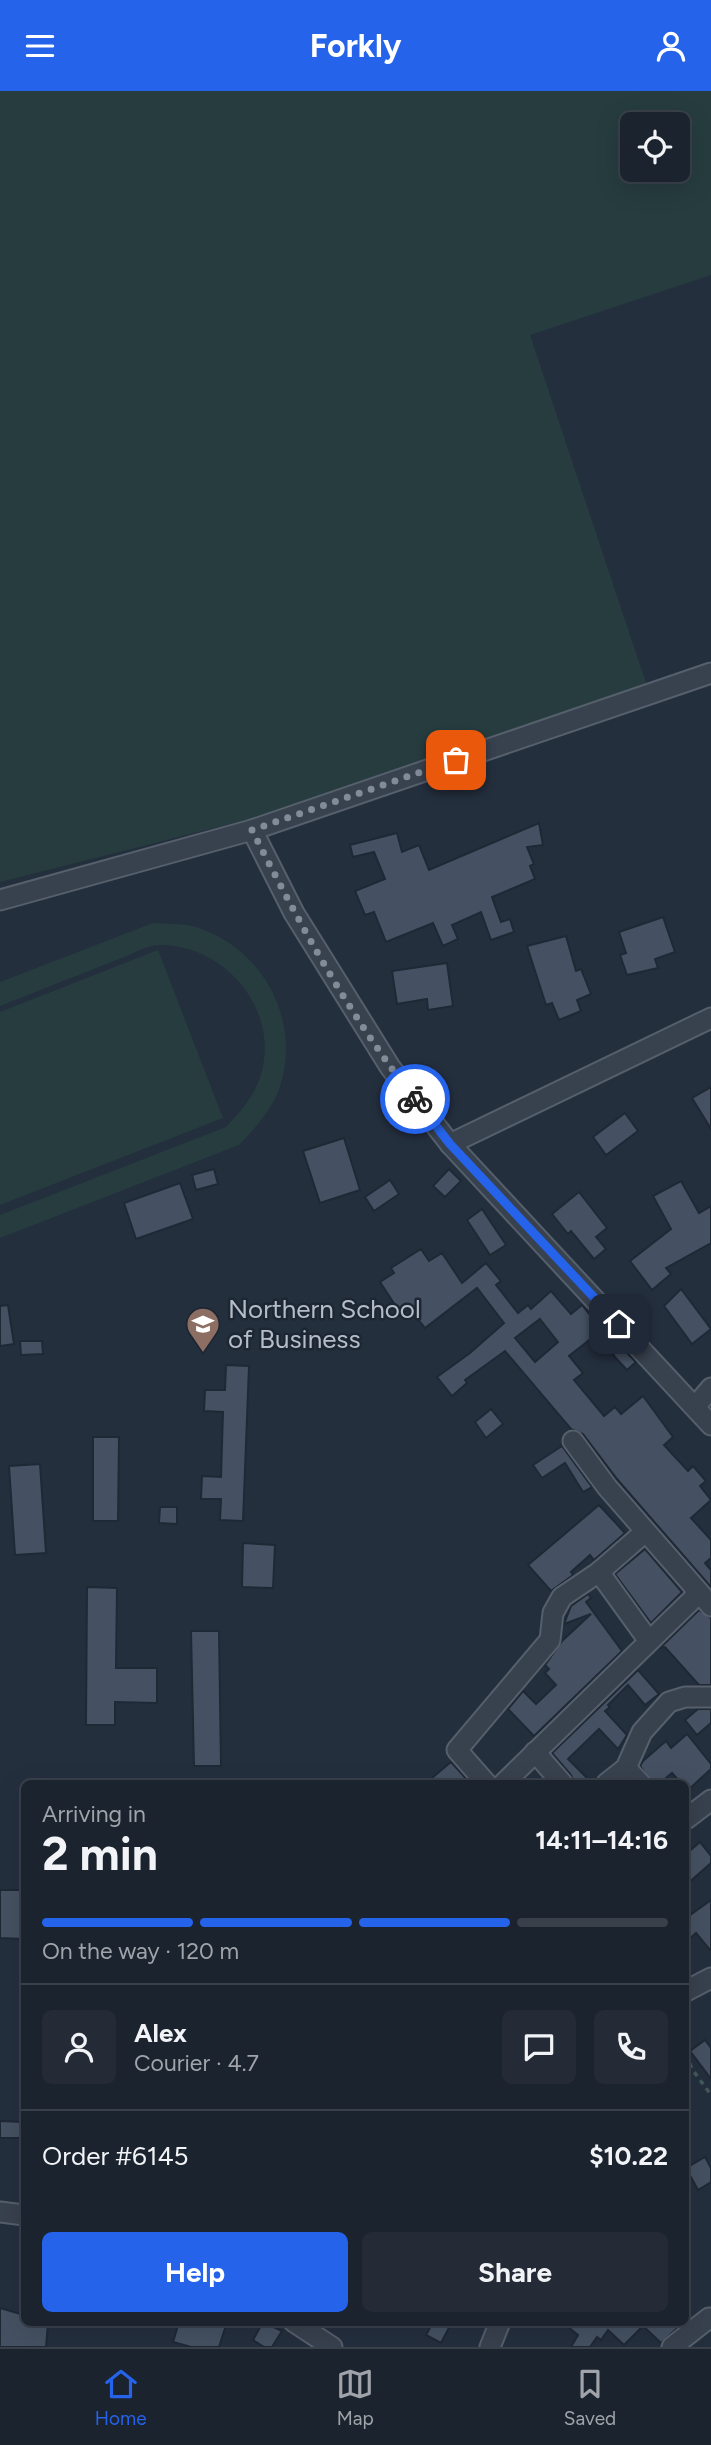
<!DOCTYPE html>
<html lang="en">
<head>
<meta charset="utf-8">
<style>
  :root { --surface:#1b232e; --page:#242b36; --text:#f1f3f6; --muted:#a0a4aa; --line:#39404a; --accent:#2563eb }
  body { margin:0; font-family:Figtree,sans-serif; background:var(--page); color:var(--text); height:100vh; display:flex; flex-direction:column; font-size:26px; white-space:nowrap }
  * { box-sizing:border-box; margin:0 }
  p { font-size:23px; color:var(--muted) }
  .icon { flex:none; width:38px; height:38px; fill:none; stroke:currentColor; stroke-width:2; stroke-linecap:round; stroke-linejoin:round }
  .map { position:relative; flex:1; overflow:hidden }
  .panel { position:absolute; left:21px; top:1689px; width:668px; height:546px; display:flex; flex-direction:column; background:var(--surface); border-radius:10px; box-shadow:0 7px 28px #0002,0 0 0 2px var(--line) }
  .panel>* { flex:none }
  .buttons { position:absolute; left:620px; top:21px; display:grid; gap:14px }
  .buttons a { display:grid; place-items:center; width:70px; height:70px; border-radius:10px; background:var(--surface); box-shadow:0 7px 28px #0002,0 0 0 2px var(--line); font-size:35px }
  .pin { position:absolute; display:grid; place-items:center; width:60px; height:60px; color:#fff; margin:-30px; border-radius:14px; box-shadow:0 4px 10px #0006 }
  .courier { position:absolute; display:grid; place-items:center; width:70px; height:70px; margin:-35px; border:5px solid #2563eb; border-radius:50%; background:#fff; color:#222; box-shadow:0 2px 9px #0007 }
  .overview em { font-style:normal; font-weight:700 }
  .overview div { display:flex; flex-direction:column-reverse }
  .overview { display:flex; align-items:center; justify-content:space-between; height:119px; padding:0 21px }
  h1 { font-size:46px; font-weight:700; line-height:52px }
  .bar { display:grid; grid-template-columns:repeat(4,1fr); gap:10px 7px; align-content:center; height:84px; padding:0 21px }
  .bar i { height:9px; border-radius:5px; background:var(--line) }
  .bar .active { background:var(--accent) }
  .bar p { grid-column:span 4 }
  .line { display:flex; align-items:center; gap:18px; padding:0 21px; border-top:2px solid var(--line) }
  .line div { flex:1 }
  .round { display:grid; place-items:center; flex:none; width:74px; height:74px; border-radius:10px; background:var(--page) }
  .action { display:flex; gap:14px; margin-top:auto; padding:14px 21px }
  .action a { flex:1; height:80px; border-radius:10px; background:var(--accent); color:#fff; font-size:28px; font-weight:700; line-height:80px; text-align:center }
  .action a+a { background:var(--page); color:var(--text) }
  header { display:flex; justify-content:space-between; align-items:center; height:91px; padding:0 21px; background:var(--accent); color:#fff; font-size:32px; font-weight:700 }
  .tab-bar { display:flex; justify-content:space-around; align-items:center; height:98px; border-top:2px solid var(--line); background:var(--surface); font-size:19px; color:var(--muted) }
  .tab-bar a { display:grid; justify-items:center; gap:4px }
  .tab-bar .active { color:var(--accent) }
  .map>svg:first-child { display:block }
</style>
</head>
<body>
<header><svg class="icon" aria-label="menu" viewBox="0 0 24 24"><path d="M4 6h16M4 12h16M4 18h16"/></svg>Forkly<svg class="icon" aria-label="person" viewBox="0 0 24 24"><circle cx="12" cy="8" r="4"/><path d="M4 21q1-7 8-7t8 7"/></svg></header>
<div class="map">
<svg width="711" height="2256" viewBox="0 0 711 2256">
  <rect width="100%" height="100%" fill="#242f3e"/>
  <g fill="#263c3f" fill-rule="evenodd">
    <path d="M0 0H711V184L530 244 647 595 266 724 0 791ZM632 33H677V79H632Z"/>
    <path d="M153 832C166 833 183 832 196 836 259 856 299 922 282 988 276 1015 257 1035 239 1054L0 1147V1124L226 1036C241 1020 255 1005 261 983 280 918 224 853 159 854 146 854 131 864 119 868 79 884 40 899 0 915V891Z"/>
    <polygon points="158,859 223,1027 0,1114 0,921"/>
  </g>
  <g fill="#455162" stroke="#1f2835" stroke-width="2" fill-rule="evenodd">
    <polygon points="539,732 543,754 527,756 534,773 530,775 535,788 492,806 501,831 510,828 514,841 491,849 481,821 452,834 458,848 443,855 433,832 386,851 374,821 365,824 355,800 385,788 374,761 353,766 350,754 397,742 402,761 419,754 429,779"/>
    <polygon points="663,826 675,861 655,868 658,877 627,884 620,864 626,862 619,841"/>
    <polygon points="566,845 576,880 581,878 591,903 577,909 581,920 559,929 552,912 546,914 527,855"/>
    <polygon points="447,872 453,915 428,919 427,908 397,913 392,880"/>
    <polygon points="711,996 711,1038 692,1007"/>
    <polygon points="395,1006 409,1022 398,1032 384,1015"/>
    <polygon points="625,1022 638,1040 606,1064 593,1046"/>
    <polygon points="344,1047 360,1099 320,1112 303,1060"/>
    <polygon points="214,1078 218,1093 196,1099 192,1084"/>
    <polygon points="449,1078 461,1090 445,1106 433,1095"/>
    <polygon points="390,1089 399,1103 374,1120 365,1106"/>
    <polygon points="681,1090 699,1122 711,1115 711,1152 666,1177 671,1183 652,1199 630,1170 671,1138 653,1105"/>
    <polygon points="180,1092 193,1128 136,1148 124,1112"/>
    <polygon points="579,1101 607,1137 596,1146 606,1158 594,1168 571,1140 568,1143 552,1123"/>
    <polygon points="482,1118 506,1154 490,1164 467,1129"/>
    <path d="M421 1158 429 1170 442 1162 462 1192 486 1172 501 1190 496 1194 518 1222 528 1214 531 1218 551 1200 571 1223 582 1214 602 1239 569 1265 583 1282 574 1289 604 1325 615 1316 621 1323 643 1305 673 1346 664 1354 688 1380 693 1375 706 1390 700 1395 711 1409 691 1427 711 1449V1467L705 1472 711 1479V1496L617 1388 583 1343 571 1338 505 1260 465 1289 467 1292 452 1305 437 1286 470 1262 504 1232 477 1197 425 1237 410 1218 401 1223 380 1191 394 1182 391 1177ZM540 1228 558 1251 535 1271 515 1247Z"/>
    <polygon points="681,1198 711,1238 692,1253 664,1215"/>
    <polygon points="8,1214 14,1253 0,1255 0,1215"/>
    <polygon points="20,1250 42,1250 43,1263 21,1264"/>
    <polygon points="621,1256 636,1271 627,1279 613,1264"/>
    <polygon points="226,1274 249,1275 243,1430 220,1429 221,1408 201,1408 202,1385 221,1386 223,1321 204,1320 205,1299 225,1299"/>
    <polygon points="491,1318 503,1333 486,1347 475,1331"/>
    <polygon points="93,1346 119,1346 118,1430 93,1430"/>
    <polygon points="562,1355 592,1396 583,1401 565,1372 542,1387 533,1374"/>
    <polygon points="40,1373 46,1462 15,1464 9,1375"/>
    <polygon points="599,1414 625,1442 594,1469 590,1464 571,1481 573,1484 551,1500 528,1474"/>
    <polygon points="160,1416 177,1416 177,1433 159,1432"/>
    <polygon points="243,1452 275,1454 273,1497 242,1496"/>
    <polygon points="645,1458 682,1501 651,1532 615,1483"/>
    <polygon points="87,1496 117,1497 116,1577 157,1577 157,1612 115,1611 115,1634 86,1634"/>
    <polygon points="588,1503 591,1507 586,1511 622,1560 534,1645 508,1618 523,1600 536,1613 556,1594 545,1582 549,1578 545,1574 562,1550 591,1523 564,1533 571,1515"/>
    <polygon points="699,1519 711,1527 711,1594 699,1594 665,1556 660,1557"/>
    <polygon points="191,1540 219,1540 221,1675 194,1675"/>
    <polygon points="638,1579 659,1603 645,1614 628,1594 608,1614 610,1616 605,1620 627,1644 618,1658 599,1638 568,1668 592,1692 574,1692 571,1684 552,1662"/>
    <polygon points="698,1618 711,1618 711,1632 697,1644 685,1629"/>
    <polygon points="687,1643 711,1673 711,1678 687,1700 686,1692 681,1692 672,1682 660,1692 652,1692 640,1675 643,1670 666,1650 671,1657"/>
    <polygon points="451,1671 470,1692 426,1692"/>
    <polygon points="700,1751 711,1765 711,1772 686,1794 686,1763"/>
    <polygon points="0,1799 24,1799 24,1848 0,1847"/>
    <polygon points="711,1809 711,1860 696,1842 686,1851 686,1827"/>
    <polygon points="705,1949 711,1957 711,1988 690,1960"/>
    <polygon points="0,2030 24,2031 24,2047 0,2047"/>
    <polygon points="705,2066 711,2077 711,2091 698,2099 686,2077"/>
    <polygon points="0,2217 24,2224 24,2231 48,2233 46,2256 0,2256"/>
    <polygon points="179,2231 227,2231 219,2256 191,2256 173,2251"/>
    <polygon points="263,2231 282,2240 272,2256 264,2256 253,2249"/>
    <polygon points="433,2231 452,2231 441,2252 426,2244"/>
    <polygon points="562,2231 684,2231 661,2252 643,2235 624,2254 608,2239 601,2249 597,2246 590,2256 571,2256 578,2244"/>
  </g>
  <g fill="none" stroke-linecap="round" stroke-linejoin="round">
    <defs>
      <g id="minor">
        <polyline points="252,739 294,822 390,976 450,1053 711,1334"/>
        <polyline points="0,809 252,739 711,582"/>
        <polyline points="450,1053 711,927"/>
        <polyline points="695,1316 711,1297"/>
        <polyline points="573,1350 607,1396 711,1515"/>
        <polyline points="599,1481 649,1550"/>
        <polyline points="535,1661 562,1692"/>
        <polyline points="626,1677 640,1692"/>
        <polyline points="486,1692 457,1659 550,1549 553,1522 562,1506 599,1481 645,1441"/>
        <polyline points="504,1692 699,1502"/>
        <polyline points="607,1692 626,1677 642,1641 669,1611 685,1606 711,1606"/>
        <polyline points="686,1728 711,1709"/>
        <polyline points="686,1900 711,1887"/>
        <polyline points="0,2121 24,2124"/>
        <polyline points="294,2231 332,2256"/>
        <polyline points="490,2256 500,2231"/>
        <polyline points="672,2256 709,2227"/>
      </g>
    </defs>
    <use href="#minor" stroke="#565f6c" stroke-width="23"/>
    <polyline stroke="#44595c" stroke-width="3.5" stroke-dasharray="5 5" stroke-linecap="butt" points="686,1963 692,1978 711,2004"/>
    <use href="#minor" stroke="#38414e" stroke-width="19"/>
  </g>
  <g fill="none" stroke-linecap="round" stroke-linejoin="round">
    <path stroke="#828b98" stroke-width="7" stroke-dasharray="0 12.6" d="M415 1008C350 926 299 832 252 739L456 669"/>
    <polyline stroke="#2563eb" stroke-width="9" points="415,1008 450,1053 619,1233"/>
  </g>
  <defs>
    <symbol id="school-pin" viewBox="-11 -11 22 30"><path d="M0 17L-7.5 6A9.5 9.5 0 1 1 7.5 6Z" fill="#8d6e63" stroke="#1d2633"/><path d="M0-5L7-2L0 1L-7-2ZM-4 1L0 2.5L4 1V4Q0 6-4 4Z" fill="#fff"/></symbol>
  </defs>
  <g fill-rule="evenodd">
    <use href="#school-pin" x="184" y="1214" width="38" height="52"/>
  </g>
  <g text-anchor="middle" stroke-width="5" stroke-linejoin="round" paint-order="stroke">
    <g font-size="26" fill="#b4bcc9" stroke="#1d2633" text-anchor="start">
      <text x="228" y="1227">Northern School<tspan x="228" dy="30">of Business</tspan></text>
    </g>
  </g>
</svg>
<div class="buttons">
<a><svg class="icon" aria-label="locate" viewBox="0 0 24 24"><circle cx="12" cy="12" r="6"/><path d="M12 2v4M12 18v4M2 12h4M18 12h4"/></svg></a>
</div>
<div class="pin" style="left:456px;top:669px;background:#ea580c"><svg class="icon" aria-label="bag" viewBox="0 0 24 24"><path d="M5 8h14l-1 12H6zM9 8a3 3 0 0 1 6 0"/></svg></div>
<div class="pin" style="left:619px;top:1233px;background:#1f2937"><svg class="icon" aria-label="home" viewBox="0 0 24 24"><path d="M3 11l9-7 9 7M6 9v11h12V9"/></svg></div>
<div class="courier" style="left:415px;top:1008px"><svg class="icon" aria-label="bike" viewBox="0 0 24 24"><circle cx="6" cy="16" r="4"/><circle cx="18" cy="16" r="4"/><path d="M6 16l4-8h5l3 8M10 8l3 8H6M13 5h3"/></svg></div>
<section class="panel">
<div class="overview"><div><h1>2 min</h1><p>Arriving in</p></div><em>14:11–14:16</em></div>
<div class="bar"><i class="active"></i><i class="active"></i><i class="active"></i><i></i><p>On the way · 120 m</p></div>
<div class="line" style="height:126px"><a class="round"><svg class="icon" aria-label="person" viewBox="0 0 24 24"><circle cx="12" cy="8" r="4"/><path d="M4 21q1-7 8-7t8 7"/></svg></a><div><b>Alex</b><p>Courier · 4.7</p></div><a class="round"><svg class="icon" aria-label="chat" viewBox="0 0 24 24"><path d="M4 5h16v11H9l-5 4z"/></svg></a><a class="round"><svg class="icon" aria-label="phone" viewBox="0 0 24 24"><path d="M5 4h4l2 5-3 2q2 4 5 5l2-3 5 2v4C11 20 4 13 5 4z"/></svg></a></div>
<div class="line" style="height:91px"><div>Order #6145</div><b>$10.22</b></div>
<div class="action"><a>Help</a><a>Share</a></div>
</section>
</div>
<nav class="tab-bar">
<a class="active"><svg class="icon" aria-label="home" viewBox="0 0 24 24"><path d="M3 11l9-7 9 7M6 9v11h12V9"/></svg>Home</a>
<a><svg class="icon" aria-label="map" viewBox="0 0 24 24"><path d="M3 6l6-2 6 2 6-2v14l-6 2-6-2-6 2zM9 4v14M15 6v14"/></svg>Map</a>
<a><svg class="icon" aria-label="saved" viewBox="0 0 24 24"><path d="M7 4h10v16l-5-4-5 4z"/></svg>Saved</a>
</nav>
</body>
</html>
